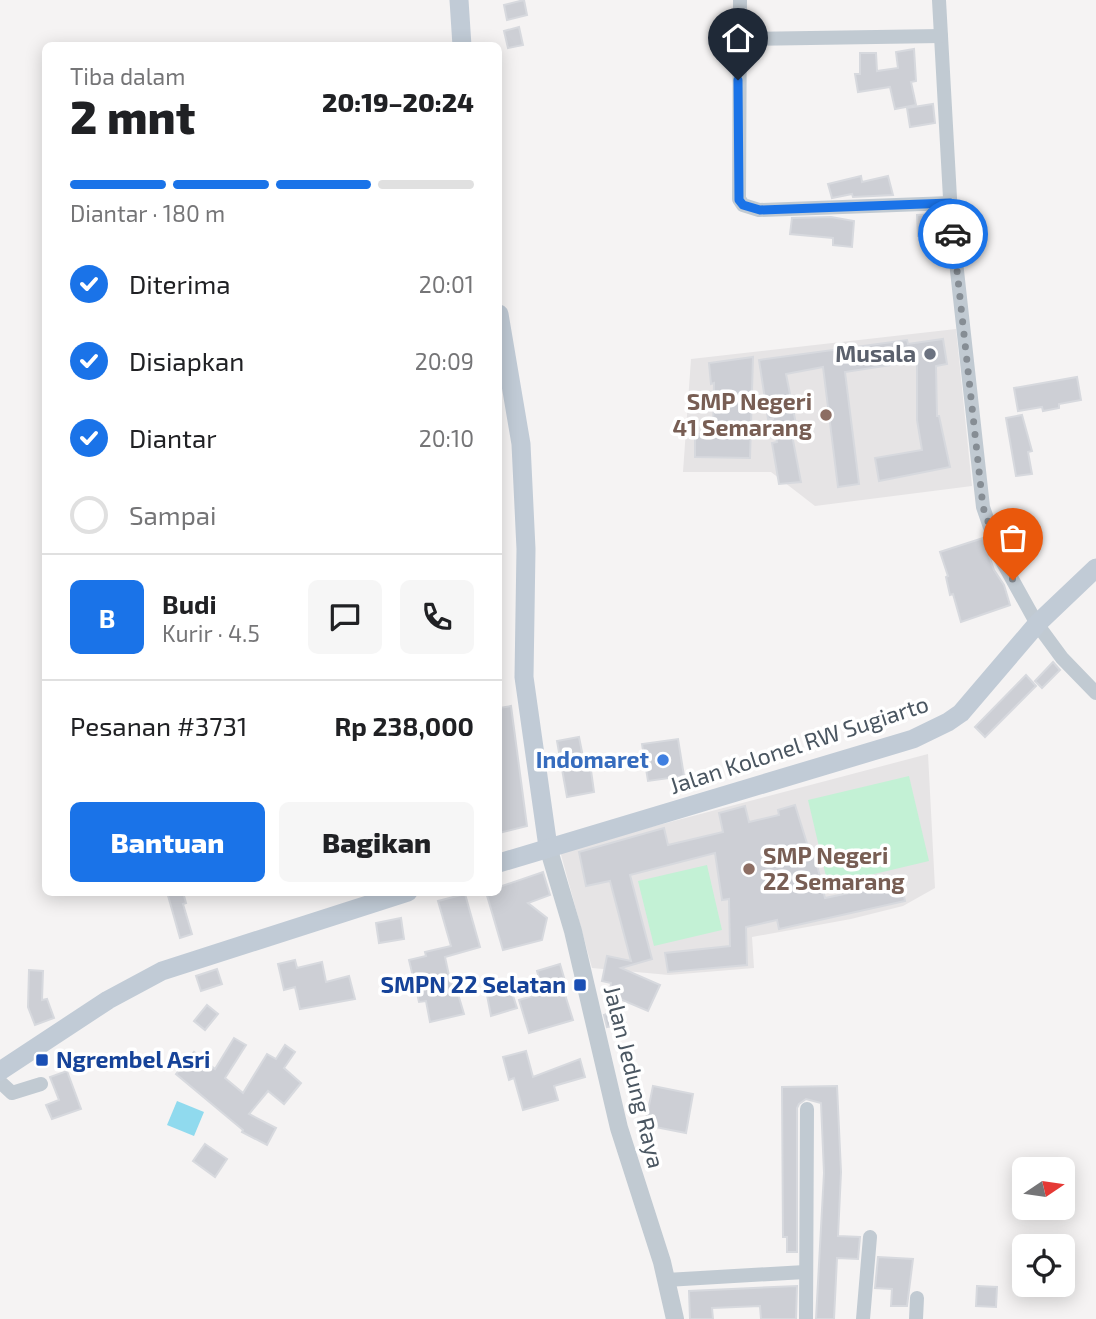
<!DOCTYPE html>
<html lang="id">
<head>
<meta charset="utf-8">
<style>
  :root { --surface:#fff; --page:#f6f6f6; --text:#202124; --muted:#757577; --line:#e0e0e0; --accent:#1a73e8 }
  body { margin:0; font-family:"Exo 2",sans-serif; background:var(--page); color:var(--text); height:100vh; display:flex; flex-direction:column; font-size:26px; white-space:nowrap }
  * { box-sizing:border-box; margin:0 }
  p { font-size:23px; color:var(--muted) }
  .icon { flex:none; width:38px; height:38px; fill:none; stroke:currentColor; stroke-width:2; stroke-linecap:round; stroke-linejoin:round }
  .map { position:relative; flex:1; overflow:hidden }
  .sheet { position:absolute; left:42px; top:42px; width:460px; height:854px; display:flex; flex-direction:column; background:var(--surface); border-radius:10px; box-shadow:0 4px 18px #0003 }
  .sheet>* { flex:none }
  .needle { width:46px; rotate:77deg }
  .fabs { position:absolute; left:1012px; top:1157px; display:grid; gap:14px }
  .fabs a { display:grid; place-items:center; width:63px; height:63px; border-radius:10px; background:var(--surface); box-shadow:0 4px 18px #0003; font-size:35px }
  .pin { position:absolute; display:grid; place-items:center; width:60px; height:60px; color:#fff; margin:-72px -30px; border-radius:50% 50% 50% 0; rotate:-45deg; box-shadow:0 0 7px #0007 }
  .pin .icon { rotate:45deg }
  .courier { position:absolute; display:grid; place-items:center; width:70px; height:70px; margin:-35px; border:5px solid #1a73e8; border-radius:50%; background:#fff; color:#222; box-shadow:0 2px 9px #0007 }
  .headline em { font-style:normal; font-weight:800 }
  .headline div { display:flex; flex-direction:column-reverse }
  .headline { display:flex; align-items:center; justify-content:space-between; height:119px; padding:0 28px }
  h1 { font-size:46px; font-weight:800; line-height:52px }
  .bar { display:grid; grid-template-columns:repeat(4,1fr); gap:10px 7px; align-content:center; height:84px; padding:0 28px }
  .bar i { height:9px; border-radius:5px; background:var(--line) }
  .bar .current { background:var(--accent) }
  .bar p { grid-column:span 4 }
  .line { display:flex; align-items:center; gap:18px; padding:0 28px; border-top:2px solid var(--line) }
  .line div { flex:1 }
  .round { display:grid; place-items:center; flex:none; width:74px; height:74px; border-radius:10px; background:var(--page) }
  ol { padding:0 28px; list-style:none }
  li { display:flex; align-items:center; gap:21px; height:77px }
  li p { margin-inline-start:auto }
  li .icon { padding:7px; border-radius:50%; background:var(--accent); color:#fff; stroke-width:4 }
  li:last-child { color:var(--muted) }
  li i { width:38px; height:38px; border:4px solid var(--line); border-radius:50% }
  .cta { display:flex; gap:14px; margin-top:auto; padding:14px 28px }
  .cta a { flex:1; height:80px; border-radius:10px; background:var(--accent); color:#fff; font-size:28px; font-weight:800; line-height:80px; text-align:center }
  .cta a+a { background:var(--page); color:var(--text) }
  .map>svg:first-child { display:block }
</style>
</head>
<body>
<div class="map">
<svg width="1096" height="1319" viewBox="0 0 1096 1319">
  <rect width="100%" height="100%" fill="#f5f3f3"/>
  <g fill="#e6e4e5">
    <polygon points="956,329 972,486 815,506 771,472 683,472 691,359"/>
    <polygon points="928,754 935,888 903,906 851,919 752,937 754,968 669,975 592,968 560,851"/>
  </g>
  <g fill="#c3f1d5">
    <polygon points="909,776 929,861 828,885 808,800"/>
    <polygon points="707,865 722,930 654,946 638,881"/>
  </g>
  <polygon fill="#90daee" points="177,1101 204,1112 194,1136 167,1125"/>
  <g fill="#cdcfd5" stroke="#d7d9de" stroke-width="2">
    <polygon points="524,0 527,15 507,20 504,5"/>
    <polygon points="519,27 523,45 508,48 504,31"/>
    <polygon points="914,49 916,81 911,82 916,105 895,109 890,87 858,92 855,74 860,74 860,53 876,53 877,71 898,68 896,52"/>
    <polygon points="933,104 935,123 910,127 907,108"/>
    <polygon points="861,176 862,182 888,176 893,195 853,197 852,194 832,198 828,184"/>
    <polygon points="941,214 942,235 918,236 917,215"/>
    <polygon points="831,217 854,221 852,247 833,245 833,238 790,234 792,218"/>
    <polygon points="943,339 947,364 936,366 937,416 939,416 950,467 879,481 875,458 922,450 917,420 917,361 845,372 859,484 838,487 823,367 786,374 798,434 792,435 801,482 779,484 772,443 777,442 773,419 768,419 759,360 907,340 908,344"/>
    <polygon points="753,357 750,458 695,457 695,434 713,434 714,383 711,384 709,363"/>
    <polygon points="1077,377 1081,400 1059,404 1059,408 1043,411 1042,407 1018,411 1014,388"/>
    <polygon points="1022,415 1032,451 1028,452 1032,474 1016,476 1006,418"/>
    <polygon points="983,538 994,570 1004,585 1010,605 961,622 953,594 950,595 946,577 948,576 940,552"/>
    <polygon points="1053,662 1060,670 1042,688 1035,681"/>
    <polygon points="1026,675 1036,686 985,737 975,727"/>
    <polygon points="511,706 527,826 499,833 499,708"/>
    <polygon points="579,737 583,757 589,756 594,792 567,797 557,741"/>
    <polygon points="678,739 684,776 648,781 642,744"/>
    <polygon points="795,805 810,853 814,852 825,898 901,882 905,901 779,929 777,920 746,927 747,965 668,972 665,953 730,946 729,899 722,900 715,853 630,875 652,959 621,968 660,985 648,1011 620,999 626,1023 607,1027 604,1015 607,1014 611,983 602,981 607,956 631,961 610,881 586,886 579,852 664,828 668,845 723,832 719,813 745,806 749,822 779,815 778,810"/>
    <polygon points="543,872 550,895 528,903 547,918 542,940 503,950 486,892 499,892 499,887"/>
    <polygon points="167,892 183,892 186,903 183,904 192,934 180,938"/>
    <polygon points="465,894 480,947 445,957 451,985 455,984 464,1014 430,1022 426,1001 419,1002 409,960 426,956 425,952 451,946 438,901"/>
    <polygon points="401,918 404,939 379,943 376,923"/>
    <polygon points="295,960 297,968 322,962 326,982 349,976 355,999 300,1009 295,987 284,990 278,964"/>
    <polygon points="560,964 565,981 561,982 573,1020 529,1033 519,1000 543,993 537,971"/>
    <polygon points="217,969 222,984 201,991 196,976"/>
    <polygon points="29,970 43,971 42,1000 47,999 54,1018 35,1025 28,1007"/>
    <polygon points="509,983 517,1008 491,1016 486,990"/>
    <polygon points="207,1005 218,1014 205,1030 194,1021"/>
    <polygon points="234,1038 246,1045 225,1078 243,1093 267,1054 276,1059 285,1045 295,1052 284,1068 301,1083 284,1104 268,1091 249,1114 276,1128 267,1145 242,1132 243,1130 176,1074 194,1052 215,1069"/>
    <polygon points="526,1051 533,1077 580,1059 585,1077 554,1086 558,1100 523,1110 514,1078 509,1080 503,1057"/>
    <polygon points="67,1071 81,1109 52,1119 46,1105 59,1100 50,1077"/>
    <polygon points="653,1086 693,1094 686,1133 645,1125"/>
    <polygon points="837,1086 841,1172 838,1236 860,1237 858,1259 837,1258 834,1319 816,1319 824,1173 821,1103 806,1099 799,1104 797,1108 797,1252 787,1252 787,1237 783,1237 782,1087"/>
    <polygon points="205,1144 227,1159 215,1177 193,1161"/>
    <polygon points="878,1257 913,1259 907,1306 891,1306 892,1289 875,1288"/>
    <polygon points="797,1286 796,1319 761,1319 760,1306 712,1308 713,1319 690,1319 689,1291"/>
    <polygon points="977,1286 997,1287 996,1307 976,1306"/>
  </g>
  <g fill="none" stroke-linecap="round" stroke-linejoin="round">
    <g stroke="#c1cad2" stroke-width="14">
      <polyline points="740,0 739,199 743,205 759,210 950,203"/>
      <polyline points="939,0 951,216 983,507 1001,559 1037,624 1062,658 1096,693"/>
      <polyline points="738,39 941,36"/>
      <polyline points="0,1082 12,1093 41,1084"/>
      <polyline points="666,1280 805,1272"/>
      <polyline points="806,1319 807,1109"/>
      <polyline points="863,1319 870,1237"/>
      <polyline points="916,1319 917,1298"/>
    </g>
    <polyline stroke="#c1cad2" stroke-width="18" points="548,847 573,931 619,1128 662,1262 675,1319"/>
    <g stroke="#c1cbd6" stroke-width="19">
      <polyline points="459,0 462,46"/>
      <polyline points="499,314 521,444 526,549 524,677 548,847"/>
      <polyline points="499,863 913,739 948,722 961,713 1037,624 1096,568"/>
      <polyline points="0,1071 108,1000 162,971 408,892"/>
    </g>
  </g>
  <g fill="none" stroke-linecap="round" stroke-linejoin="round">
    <polyline stroke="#868d94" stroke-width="7" stroke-dasharray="0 12.6" points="953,234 983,507 1001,559 1013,580"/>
    <polyline stroke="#1a73e8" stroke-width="9" points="738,80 739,200 743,205 760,210 950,203 953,234"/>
  </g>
  <circle fill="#6b7280" stroke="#fff" stroke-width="2.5" cx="930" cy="354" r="7"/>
  <g fill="#8d6e63" stroke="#fff" stroke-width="2.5">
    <circle cx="826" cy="415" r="7"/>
    <circle cx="749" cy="869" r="7"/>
  </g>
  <circle fill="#3f7fe0" stroke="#fff" stroke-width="2.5" cx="663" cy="760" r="7"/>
  <g fill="#1a4fb4" stroke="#fff" stroke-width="2.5">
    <rect x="573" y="978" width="14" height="14" rx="3.5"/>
    <rect x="35" y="1053" width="14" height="14" rx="3.5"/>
  </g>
  <g text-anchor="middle" stroke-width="7" stroke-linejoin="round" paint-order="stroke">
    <g font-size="23" font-weight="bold" fill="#5b616d" stroke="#fff" text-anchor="end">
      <text x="916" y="362">Musala</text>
    </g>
    <g font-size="23" font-weight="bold" fill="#785e54" stroke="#fff" text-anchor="end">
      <text x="812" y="410">SMP Negeri<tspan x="812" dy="26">41 Semarang</tspan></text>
      <text x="763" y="864" text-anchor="start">SMP Negeri<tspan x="763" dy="26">22 Semarang</tspan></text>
    </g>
    <g font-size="23" fill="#4a5661" stroke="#fff">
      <text transform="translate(799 745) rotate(-18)" y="8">Jalan Kolonel RW Sugiarto</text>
      <text transform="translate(634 1077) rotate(76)" y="8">Jalan Jedung Raya</text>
    </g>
    <g font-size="23" font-weight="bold" fill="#366cbe" stroke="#fff" text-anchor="end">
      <text x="649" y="768">Indomaret</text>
    </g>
    <g font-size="23" font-weight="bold" fill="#164399" stroke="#fff" text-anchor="end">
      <text x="566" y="993">SMPN 22 Selatan</text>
      <text x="56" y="1068" text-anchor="start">Ngrembel Asri</text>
    </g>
  </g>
</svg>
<div class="fabs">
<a><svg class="needle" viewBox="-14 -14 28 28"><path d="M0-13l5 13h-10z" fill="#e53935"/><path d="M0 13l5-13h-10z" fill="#757577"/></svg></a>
<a><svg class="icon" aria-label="locate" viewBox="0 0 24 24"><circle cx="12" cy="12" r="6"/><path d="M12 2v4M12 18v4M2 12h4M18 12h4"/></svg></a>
</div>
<div class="pin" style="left:1013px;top:580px;background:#ea580c"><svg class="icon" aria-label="bag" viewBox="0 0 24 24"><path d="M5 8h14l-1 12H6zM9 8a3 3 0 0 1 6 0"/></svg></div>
<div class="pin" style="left:738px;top:80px;background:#1f2937"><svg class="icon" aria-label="home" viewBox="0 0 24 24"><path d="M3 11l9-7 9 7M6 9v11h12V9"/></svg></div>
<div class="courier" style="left:953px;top:234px"><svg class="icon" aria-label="car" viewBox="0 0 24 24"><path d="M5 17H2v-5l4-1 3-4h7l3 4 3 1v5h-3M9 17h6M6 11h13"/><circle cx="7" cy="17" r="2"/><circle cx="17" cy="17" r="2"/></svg></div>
<section class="sheet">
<div class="headline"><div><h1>2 mnt</h1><p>Tiba dalam</p></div><em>20:19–20:24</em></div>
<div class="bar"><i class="current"></i><i class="current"></i><i class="current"></i><i></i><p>Diantar · 180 m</p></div>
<ol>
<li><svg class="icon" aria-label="check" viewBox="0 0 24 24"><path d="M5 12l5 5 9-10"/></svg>Diterima<p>20:01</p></li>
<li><svg class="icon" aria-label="check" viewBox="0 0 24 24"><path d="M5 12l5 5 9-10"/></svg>Disiapkan<p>20:09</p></li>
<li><svg class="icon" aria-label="check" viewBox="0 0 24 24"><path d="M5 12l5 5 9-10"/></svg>Diantar<p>20:10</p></li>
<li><i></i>Sampai</li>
</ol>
<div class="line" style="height:126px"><b class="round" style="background:var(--accent);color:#fff">B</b><div><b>Budi</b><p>Kurir · 4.5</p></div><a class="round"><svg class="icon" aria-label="chat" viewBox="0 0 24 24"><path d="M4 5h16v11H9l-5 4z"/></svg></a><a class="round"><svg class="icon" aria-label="phone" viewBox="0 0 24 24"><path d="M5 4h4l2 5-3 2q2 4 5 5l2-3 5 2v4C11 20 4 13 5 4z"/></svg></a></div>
<div class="line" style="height:91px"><div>Pesanan #3731</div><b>Rp 238,000</b></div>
<div class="cta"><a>Bantuan</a><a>Bagikan</a></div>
</section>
</div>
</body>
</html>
